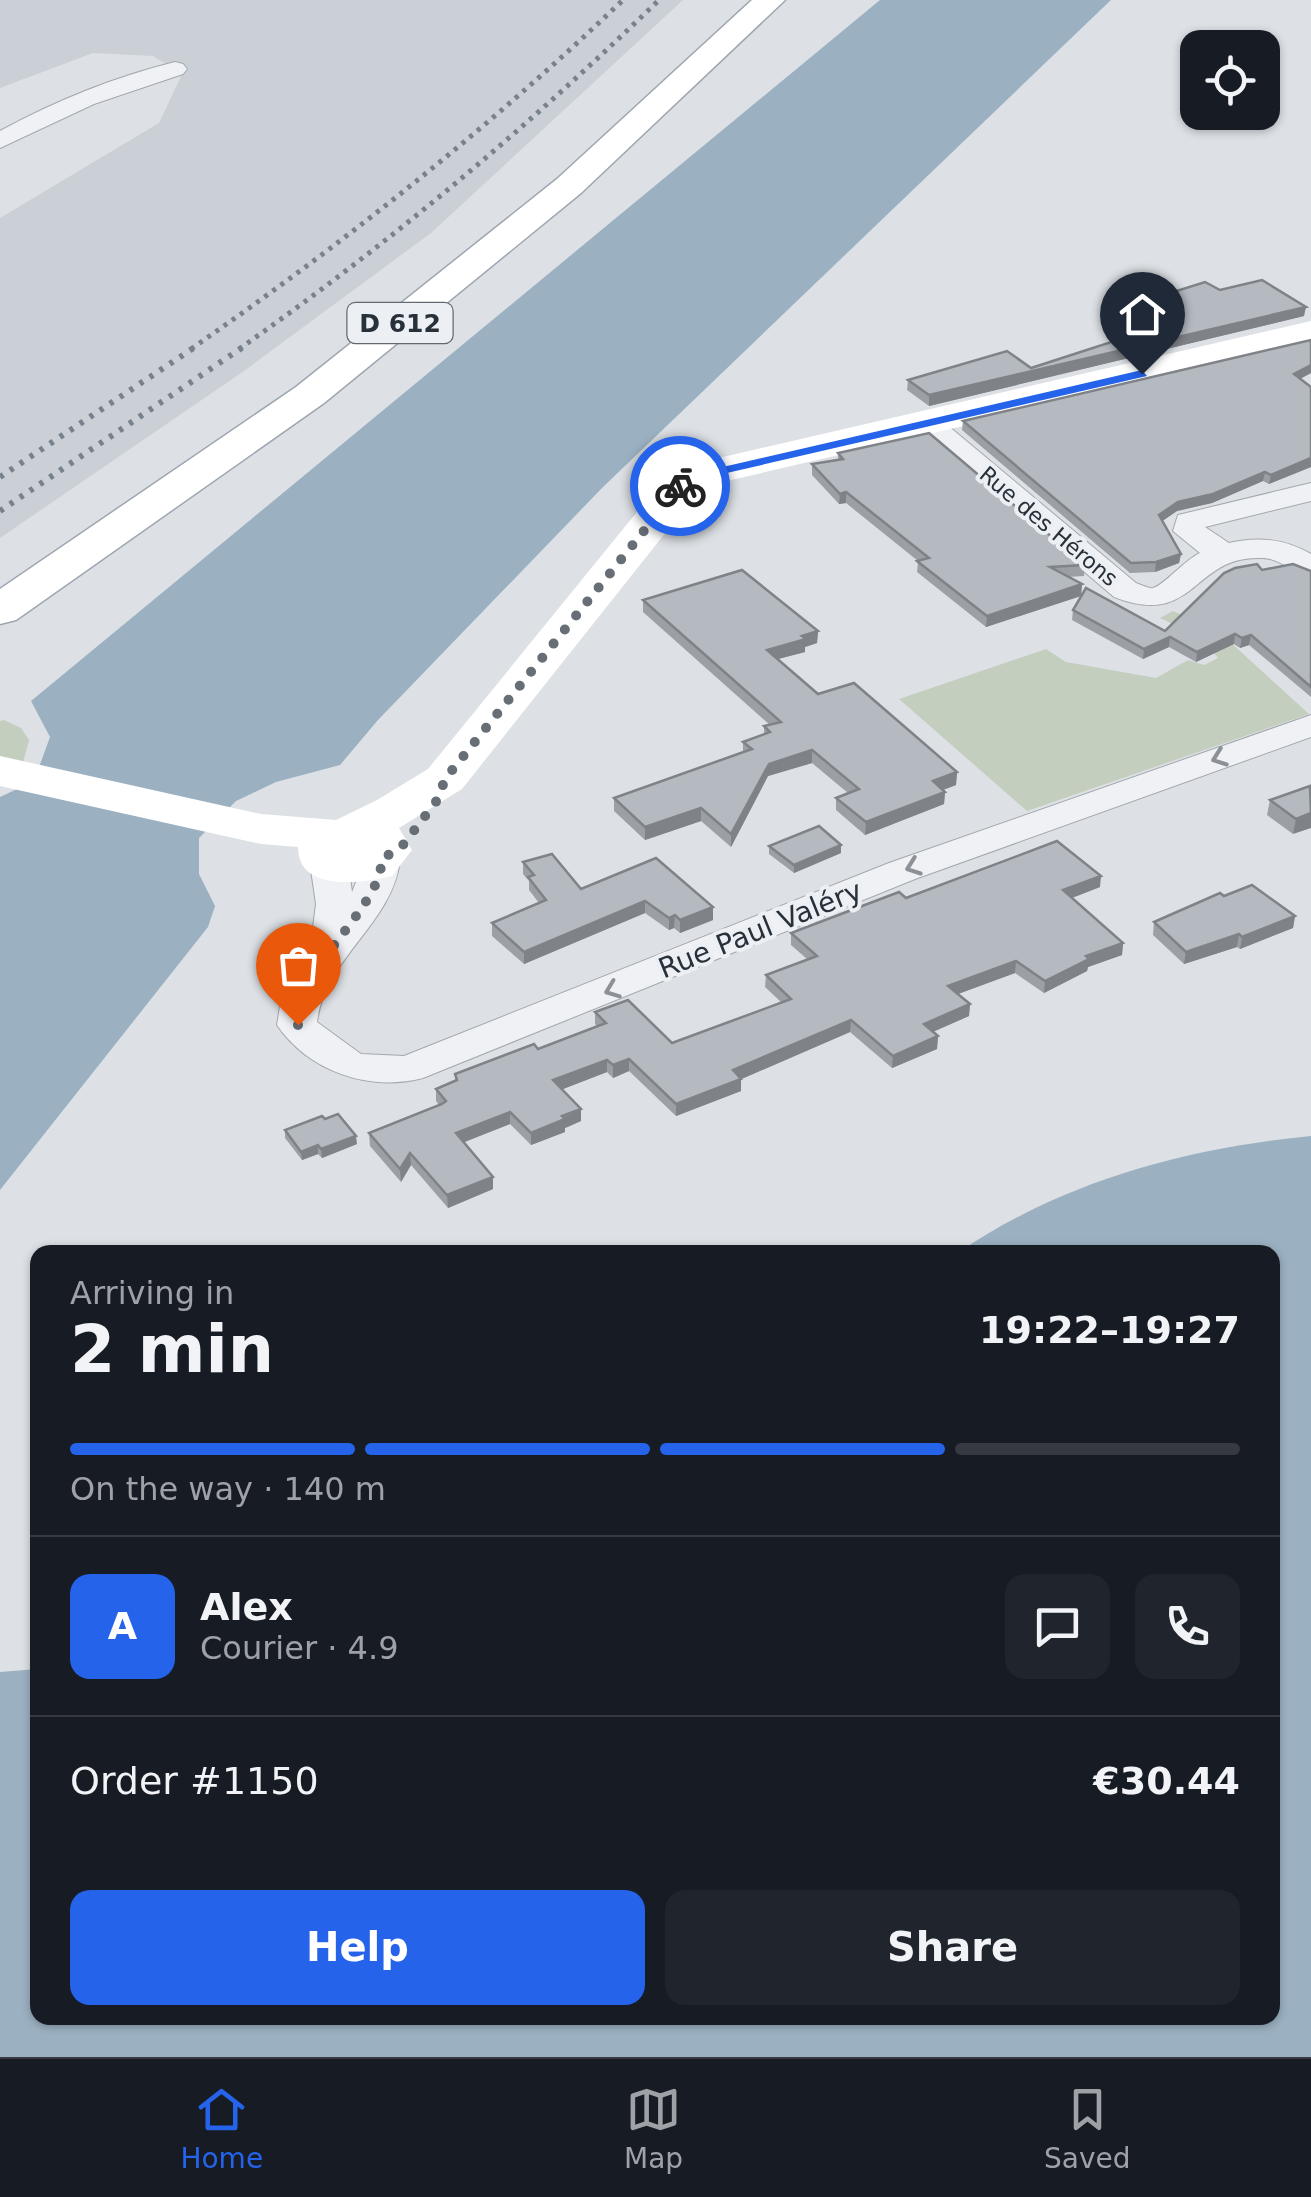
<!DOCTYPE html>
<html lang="en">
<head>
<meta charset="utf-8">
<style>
  :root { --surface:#171b24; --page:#20242c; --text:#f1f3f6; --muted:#9ea1a6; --line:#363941; --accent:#2563eb }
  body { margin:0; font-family:"DejaVu Sans",sans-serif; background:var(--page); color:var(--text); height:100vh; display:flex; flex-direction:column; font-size:38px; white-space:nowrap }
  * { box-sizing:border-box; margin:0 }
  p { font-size:32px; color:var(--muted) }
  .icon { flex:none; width:55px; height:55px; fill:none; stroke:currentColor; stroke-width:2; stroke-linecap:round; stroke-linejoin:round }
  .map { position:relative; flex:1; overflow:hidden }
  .panel { position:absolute; left:30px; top:1245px; width:1250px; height:780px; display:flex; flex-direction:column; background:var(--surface); border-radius:20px; box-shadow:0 2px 8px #0004 }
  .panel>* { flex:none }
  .controls { position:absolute; left:1180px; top:30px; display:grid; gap:20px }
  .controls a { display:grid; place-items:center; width:100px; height:100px; border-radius:20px; background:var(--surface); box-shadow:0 2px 8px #0004; font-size:50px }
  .pin { position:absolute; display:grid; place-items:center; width:85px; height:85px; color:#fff; margin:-102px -42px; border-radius:50% 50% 50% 0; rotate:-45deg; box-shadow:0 0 10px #0007 }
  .pin .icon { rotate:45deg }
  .courier { position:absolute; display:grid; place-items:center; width:100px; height:100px; margin:-50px; border:8px solid #2563eb; border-radius:50%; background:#fff; color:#222; box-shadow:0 2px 12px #0007 }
  .summary em { font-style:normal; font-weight:700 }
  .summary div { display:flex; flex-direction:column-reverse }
  .summary { display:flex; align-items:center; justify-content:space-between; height:170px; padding:0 40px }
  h1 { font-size:65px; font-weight:700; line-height:75px }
  .bar { display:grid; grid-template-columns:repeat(4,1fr); gap:15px 10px; align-content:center; height:120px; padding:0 40px }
  .bar i { height:12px; border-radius:8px; background:var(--line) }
  .bar .current { background:var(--accent) }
  .bar p { grid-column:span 4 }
  .line { display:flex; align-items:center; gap:25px; padding:0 40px; border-top:2px solid var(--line) }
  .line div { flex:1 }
  .round { display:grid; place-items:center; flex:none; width:105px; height:105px; border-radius:20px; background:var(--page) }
  .action { display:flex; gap:20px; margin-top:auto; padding:20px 40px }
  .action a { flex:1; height:115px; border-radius:20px; background:var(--accent); color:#fff; font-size:40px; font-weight:700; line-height:115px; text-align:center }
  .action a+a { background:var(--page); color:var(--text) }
  .tabs { display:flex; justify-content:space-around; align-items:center; height:140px; border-top:2px solid var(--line); background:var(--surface); font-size:28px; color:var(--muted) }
  .tabs a { display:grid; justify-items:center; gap:5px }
  .tabs .current { color:var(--accent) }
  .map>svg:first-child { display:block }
</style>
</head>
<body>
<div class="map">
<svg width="1311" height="2057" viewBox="0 0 1311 2057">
  <rect width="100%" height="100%" fill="#dde1e5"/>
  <polygon fill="#cbd0d6" points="0,0 683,0 431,233 244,371 0,538 0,218 159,123 182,74 153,56 93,53 0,88"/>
  <g fill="#c4cebf">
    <polygon points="1173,611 1218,631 1309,714 1027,811 899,699 1046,649 1066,662 1156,678 1188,660 1204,665 1218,658 1200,637 1160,618"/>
    <polygon points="4,720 21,728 29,740 23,763 0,785 0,721"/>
  </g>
  <g fill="#9bb1c2">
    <polygon points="880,0 1111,0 603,487 378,720 340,765 276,782 236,801 199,838 199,874 215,906 208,927 0,1190 0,797 34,781 50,737 31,701"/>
    <path d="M1311 1136V2057H0V1672L37 1669 38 2018H1272V1252H959C1064 1181 1186 1148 1311 1136Z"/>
  </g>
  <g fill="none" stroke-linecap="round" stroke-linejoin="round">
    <defs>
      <g id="street">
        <path d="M175 62 183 64 187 69 183 74 94 104 0 148V131C55 101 114 77 175 62Z"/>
        <path d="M930 416 940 419 1136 583C1139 584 1150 589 1153 588 1163 586 1186 559 1200 553L1173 531 1178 515 1311 483V501L1205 527 1229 543C1258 536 1285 539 1311 554V579C1293 574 1281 558 1262 558 1191 555 1197 629 1114 597L920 431 915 425 920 419Z"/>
        <path d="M1311 715V737L915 879 423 1078C370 1092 309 1072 277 1025L282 994 310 951 316 904 310 863 316 855 329 852 342 855 348 863 352 892 368 852 381 849 394 852 400 860C393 923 325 958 317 1022L361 1054 404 1056 889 863Z"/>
      </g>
      <polygon id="primary" points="752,0 785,0 581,193 324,403 16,620 0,624 0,589 296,387 557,179"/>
    </defs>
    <use href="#street" stroke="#a3a8ae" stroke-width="2"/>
    <use href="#primary" stroke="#9ea6b0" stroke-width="3"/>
    <use href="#street" fill="#eff1f4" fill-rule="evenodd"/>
    <path fill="#fff" fill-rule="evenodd" d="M1311 321V345L727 481 697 493 462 789 399 828 412 850 392 876C363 883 298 893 298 847L261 844 0 786V756L261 814 336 820 377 800 428 769 667 475 714 459Z"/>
    <use href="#primary" fill="#fff" fill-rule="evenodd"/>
    <g stroke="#78828d" stroke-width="5" stroke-dasharray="4 6" stroke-linecap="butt">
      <path d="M191 349C344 243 488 129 623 0"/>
      <path d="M239 349C389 244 528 127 659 0"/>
    </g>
    <g stroke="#78828d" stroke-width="6" stroke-dasharray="4 8" stroke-linecap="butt">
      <polyline points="0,477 195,347"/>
      <polyline points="0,511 243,347"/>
    </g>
  </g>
  <g fill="#9ca0a6">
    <polygon points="1220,290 1304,316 929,406 907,390 908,380 1031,368 1116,341 1114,340 1115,333 1105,326 1106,316 1154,304 1154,298"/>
    <polygon points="1311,340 1311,373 1300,379 1311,387 1311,467 1269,484 1263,481 1212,503 1177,511 1162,521 1181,554 1179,563 1155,572 1130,573 962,430 963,421"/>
    <polygon points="838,453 1085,565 1084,576 1068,577 1082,584 1081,595 1165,631 1262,570 1311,571 1311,697 1249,645 1240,648 1234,644 1196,662 1169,647 1143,659 1072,620 1073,610 1081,596 986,627 917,572 918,561 846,503 839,504 812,475 812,464 838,460"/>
    <polygon points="643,600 818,631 817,643 805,647 805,652 777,659 818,694 957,772 956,785 943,790 945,792 944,804 865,835 836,810 836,798 848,793 812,763 768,776 731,847 701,821 645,840 614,811 614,798 743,753 743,742 764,734 764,726 770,725 643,612"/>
    <polygon points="1311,787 1293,834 1267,815 1270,800"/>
    <polygon points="841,845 841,853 794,873 769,854 769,846"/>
    <polygon points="656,858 713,920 680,933 674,928 669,930 645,913 524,964 492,936 492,923 539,903 529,890 529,881 523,874 523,862 581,889"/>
    <polygon points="1100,887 1072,898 1123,943 1122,955 1088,967 1087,971 1044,993 1015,973 958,994 970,1004 969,1016 933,1032 938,1036 937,1049 892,1068 850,1032 741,1079 741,1091 676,1116 629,1071 613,1078 607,1072 562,1089 581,1121 565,1128 565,1132 531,1145 510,1124 464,1142 493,1189 448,1208 411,1165 401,1182 370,1146 369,1133 439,1105 436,1101 436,1089 456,1081 455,1074 538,1049 597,1026 595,1024 595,1012 672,1043 782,1003 765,987 766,975 807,959 791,945 791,933 906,898"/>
    <polygon points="1224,896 1295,916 1293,928 1240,949 1237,947 1184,964 1153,935 1154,922"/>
    <polygon points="325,1119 357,1144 322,1158 318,1154 302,1160 285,1138 285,1130"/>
  </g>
  <g fill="#7f8287">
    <polygon points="1306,307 1304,316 929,406 929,395"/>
    <polygon points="1311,365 1311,373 1292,383 1294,374"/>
    <polygon points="1311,458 1311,467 1269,484 1271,475"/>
    <polygon points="1265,472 1263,481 1212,503 1177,511 1158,524 1159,515 1178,502"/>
    <polygon points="846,492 846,503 839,504 840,494"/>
    <polygon points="1181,554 1179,563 1155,572 1156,562"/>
    <polygon points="1082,584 1081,596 986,627 987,616"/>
    <polygon points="818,631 817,643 805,647 805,652 767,662 767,650"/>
    <polygon points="1235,634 1234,644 1196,662 1197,652"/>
    <polygon points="1251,635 1249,645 1240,648 1242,638"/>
    <polygon points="1170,637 1169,647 1143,659 1144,649"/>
    <polygon points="812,750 812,763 768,776 731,847 731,834 769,764"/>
    <polygon points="957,772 956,785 932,794 933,781"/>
    <polygon points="945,792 944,804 865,835 866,822"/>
    <polygon points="701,808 701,821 645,840 645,827"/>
    <polygon points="1311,813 1311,828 1293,834 1296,819"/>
    <polygon points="841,845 841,853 794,873 794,865"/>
    <polygon points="1101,876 1100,887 1061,902 1063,890"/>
    <polygon points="645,901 645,913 524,964 524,952"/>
    <polygon points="713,907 713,920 680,933 680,920"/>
    <polygon points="675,915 674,928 669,930 669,918"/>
    <polygon points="1295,916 1293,928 1240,949 1242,937"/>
    <polygon points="1239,934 1237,947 1184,964 1186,952"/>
    <polygon points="1123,943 1122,955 1088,967 1087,971 1044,993 1045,981 1086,956"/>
    <polygon points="1016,961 1015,973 947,998 948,986"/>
    <polygon points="970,1004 969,1016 923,1036 924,1024"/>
    <polygon points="851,1020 850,1032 737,1081 741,1079 741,1091 676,1116 676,1104 733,1070"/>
    <polygon points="938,1036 937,1049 892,1068 893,1056"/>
    <polygon points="629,1059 629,1071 613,1078 613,1065"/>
    <polygon points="607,1060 607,1072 553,1093 553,1080"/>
    <polygon points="581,1109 581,1121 565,1128 565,1132 531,1145 531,1133"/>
    <polygon points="510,1112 510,1124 457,1145 456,1133"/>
    <polygon points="356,1136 357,1144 322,1158 321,1149"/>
    <polygon points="318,1145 318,1154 302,1160 301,1152"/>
    <polygon points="410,1153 411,1165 401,1182 400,1169"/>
    <polygon points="493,1177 493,1189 448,1208 447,1195"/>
  </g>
  <g fill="#b5bac1" stroke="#7f8287" stroke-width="2.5">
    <polygon points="1262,280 1306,307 929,395 908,380 1007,351 1031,368 1127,337 1115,330 1124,328 1106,316 1162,302 1154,298 1205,282 1220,290"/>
    <polygon points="1311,340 1311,365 1294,374 1311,387 1311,458 1271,475 1265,472 1213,494 1178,502 1159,515 1181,554 1156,562 1131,563 963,421"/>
    <polygon points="929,433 1085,565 1050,567 1082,584 987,616 917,561 929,558 846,492 840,494 812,464 843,459 838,453"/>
    <polygon points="1257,564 1262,570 1293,564 1311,571 1311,687 1251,635 1242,638 1235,634 1197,652 1170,637 1144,649 1073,610 1086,588 1165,631 1224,573 1235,568"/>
    <polygon points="742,570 818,631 802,636 806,639 767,650 818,694 854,683 957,772 933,781 945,792 866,822 836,798 859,789 812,750 769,764 731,834 701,808 645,827 614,798 752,749 743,742 770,732 764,726 781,722 643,600"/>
    <polygon points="1310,786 1311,813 1296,819 1270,800"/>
    <polygon points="819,826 841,845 794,865 769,846"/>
    <polygon points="1057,841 1101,876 1063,890 1123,943 1086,956 1089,959 1045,981 1016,961 948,986 970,1004 924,1024 938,1036 893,1056 851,1020 733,1070 741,1079 676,1104 629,1059 613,1065 607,1060 553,1080 581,1109 562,1116 565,1119 531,1133 510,1112 456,1133 493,1177 447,1195 410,1153 400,1169 369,1133 442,1104 446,1101 436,1089 457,1080 455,1074 534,1044 538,1049 606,1023 595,1012 628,1000 672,1043 791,999 766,975 817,956 791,933 899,892 906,898"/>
    <polygon points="552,854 581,889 656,858 713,907 680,920 675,915 669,918 645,901 524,952 492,923 546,900 528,877 534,875 523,862"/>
    <polygon points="1252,885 1295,916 1242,937 1239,934 1186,952 1154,922 1220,893 1224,896"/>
    <polygon points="338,1114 356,1136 321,1149 318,1145 301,1152 285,1130 322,1116 325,1119"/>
  </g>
  <defs><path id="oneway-chevron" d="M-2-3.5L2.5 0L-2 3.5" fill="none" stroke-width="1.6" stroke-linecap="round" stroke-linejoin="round" transform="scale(2.5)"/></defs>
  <g stroke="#8c9097">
    <use href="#oneway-chevron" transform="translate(1219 758) rotate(160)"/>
    <use href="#oneway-chevron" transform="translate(913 867) rotate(160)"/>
    <use href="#oneway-chevron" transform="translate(612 990) rotate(159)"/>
  </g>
  <polygon fill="#2563eb" points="1142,370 1147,376 718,475 680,490 674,486 714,469"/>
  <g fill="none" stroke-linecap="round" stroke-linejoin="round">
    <path stroke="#676e76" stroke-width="10" stroke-dasharray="0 18" d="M298 1025C299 1015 299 1003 302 994 316 958 385 895 381 860L403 845 438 799 445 779 680 486"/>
  </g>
  <g text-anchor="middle" stroke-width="8" stroke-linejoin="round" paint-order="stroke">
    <g font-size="22" fill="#28303a" stroke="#eceff3">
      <text transform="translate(1049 526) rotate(40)" y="8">Rue des Hérons</text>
    </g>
    <rect fill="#eceff3" stroke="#636972" stroke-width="2.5" x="347.5" y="303" width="105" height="40" rx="8"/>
    <g font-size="25" font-weight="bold" fill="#28303a">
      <text x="400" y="332">D 612</text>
    </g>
    <g font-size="28" fill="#28303a" stroke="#eceff3">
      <text transform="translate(760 929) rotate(-22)" y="10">Rue Paul Valéry</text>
    </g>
  </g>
</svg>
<div class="controls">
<a><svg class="icon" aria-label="locate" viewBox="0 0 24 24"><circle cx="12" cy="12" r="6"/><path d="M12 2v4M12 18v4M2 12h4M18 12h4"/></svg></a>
</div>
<div class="pin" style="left:298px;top:1025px;background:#ea580c"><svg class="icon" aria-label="bag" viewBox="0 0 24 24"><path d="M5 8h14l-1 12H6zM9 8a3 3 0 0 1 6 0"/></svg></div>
<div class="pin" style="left:1142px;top:374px;background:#1f2937"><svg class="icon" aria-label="home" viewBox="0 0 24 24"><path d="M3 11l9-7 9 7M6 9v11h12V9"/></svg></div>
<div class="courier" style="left:680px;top:486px"><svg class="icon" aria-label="bike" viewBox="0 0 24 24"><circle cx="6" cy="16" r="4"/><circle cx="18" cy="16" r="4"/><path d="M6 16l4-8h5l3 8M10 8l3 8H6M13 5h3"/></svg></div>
<section class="panel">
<div class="summary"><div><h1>2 min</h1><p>Arriving in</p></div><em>19:22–19:27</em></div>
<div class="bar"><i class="current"></i><i class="current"></i><i class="current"></i><i></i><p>On the way · 140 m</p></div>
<div class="line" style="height:180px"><b class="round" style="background:var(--accent);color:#fff">A</b><div><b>Alex</b><p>Courier · 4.9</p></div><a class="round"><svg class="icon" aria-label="chat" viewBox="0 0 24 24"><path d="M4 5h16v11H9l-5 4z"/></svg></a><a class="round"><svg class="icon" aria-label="phone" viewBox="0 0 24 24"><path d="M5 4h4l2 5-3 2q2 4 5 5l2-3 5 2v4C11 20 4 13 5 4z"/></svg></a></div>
<div class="line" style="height:130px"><div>Order #1150</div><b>€30.44</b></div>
<div class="action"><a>Help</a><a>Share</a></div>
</section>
</div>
<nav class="tabs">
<a class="current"><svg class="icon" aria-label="home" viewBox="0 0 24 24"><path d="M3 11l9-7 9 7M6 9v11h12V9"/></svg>Home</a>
<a><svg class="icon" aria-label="map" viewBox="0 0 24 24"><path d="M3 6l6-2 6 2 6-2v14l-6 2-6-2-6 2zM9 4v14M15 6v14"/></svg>Map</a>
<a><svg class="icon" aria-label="saved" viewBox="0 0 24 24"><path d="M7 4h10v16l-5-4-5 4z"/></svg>Saved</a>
</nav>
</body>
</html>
